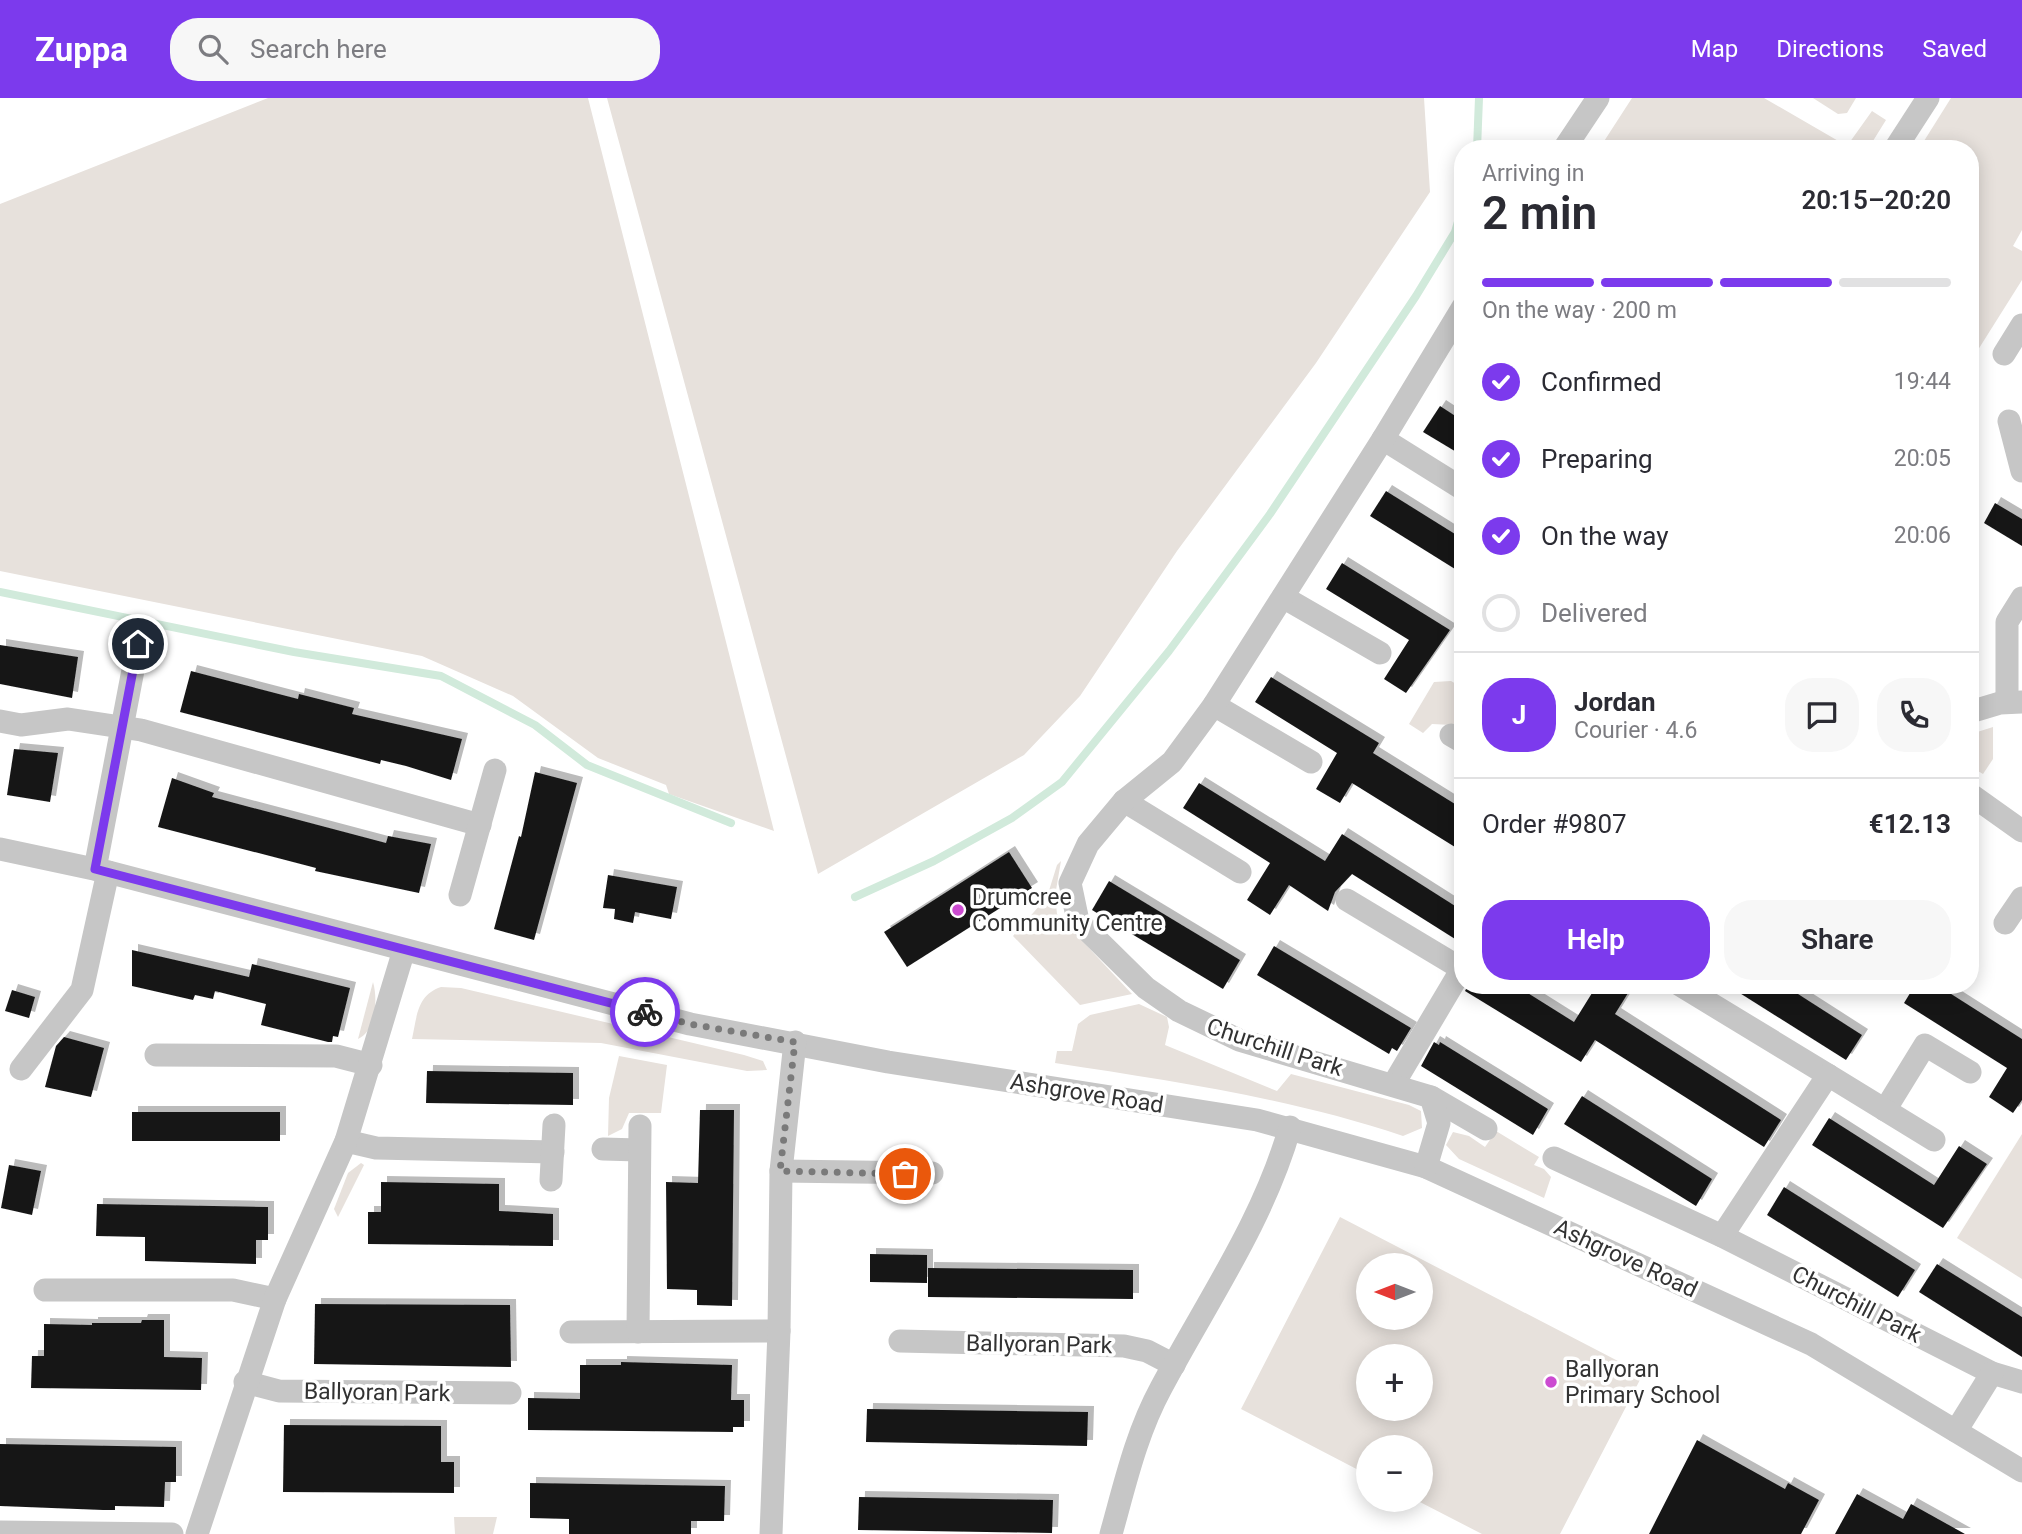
<!DOCTYPE html>
<html lang="en">
<head>
<meta charset="utf-8">
<style>
  :root { --surface:#fff; --page:#f7f7f7; --text:#2b2b33; --muted:#7c7c81; --line:#e1e1e2; --accent:#7c3aed }
  body { margin:0; font-family:Roboto,sans-serif; background:var(--page); color:var(--text); height:100vh; display:flex; flex-direction:column; font-size:26px; white-space:nowrap }
  * { box-sizing:border-box; margin:0 }
  p { font-size:23px; color:var(--muted) }
  .icon { flex:none; width:38px; height:38px; fill:none; stroke:currentColor; stroke-width:2; stroke-linecap:round; stroke-linejoin:round }
  .map { position:relative; flex:1; overflow:hidden }
  .panel { position:absolute; left:1454px; top:42px; width:525px; height:854px; display:flex; flex-direction:column; background:var(--surface); border-radius:28px; box-shadow:0 4px 18px #0003 }
  .panel>* { flex:none }
  .needle { width:46px; rotate:270deg }
  .controls { position:absolute; left:1356px; top:1155px; display:grid; gap:14px }
  .controls a { display:grid; place-items:center; width:77px; height:77px; border-radius:50%; background:var(--surface); box-shadow:0 4px 18px #0003; font-size:35px }
  .pin { position:absolute; display:grid; place-items:center; width:60px; height:60px; color:#fff; margin:-30px; border:4px solid #fff; border-radius:50%; box-shadow:0 2px 7px #0007 }
  .courier { position:absolute; display:grid; place-items:center; width:70px; height:70px; margin:-35px; border:5px solid #7c3aed; border-radius:50%; background:#fff; color:#222; box-shadow:0 2px 9px #0007 }
  .head em { font-style:normal; font-weight:600 }
  .head div { display:flex; flex-direction:column-reverse }
  .head { display:flex; align-items:center; justify-content:space-between; height:119px; padding:0 28px }
  h1 { font-size:46px; font-weight:600; line-height:52px }
  .bar { display:grid; grid-template-columns:repeat(4,1fr); gap:10px 7px; align-content:center; height:84px; padding:0 28px }
  .bar i { height:9px; border-radius:5px; background:var(--line) }
  .bar .selected { background:var(--accent) }
  .bar p { grid-column:span 4 }
  .line { display:flex; align-items:center; gap:18px; padding:0 28px; border-top:2px solid var(--line) }
  .line div { flex:1 }
  .round { display:grid; place-items:center; flex:none; width:74px; height:74px; border-radius:28px; background:var(--page) }
  ol { padding:0 28px; list-style:none }
  li { display:flex; align-items:center; gap:21px; height:77px }
  li p { margin-inline-start:auto }
  li .icon { padding:7px; border-radius:50%; background:var(--accent); color:#fff; stroke-width:4 }
  li:last-child { color:var(--muted) }
  li i { width:38px; height:38px; border:4px solid var(--line); border-radius:50% }
  .button { display:flex; gap:14px; margin-top:auto; padding:14px 28px }
  .button a { flex:1; height:80px; border-radius:28px; background:var(--accent); color:#fff; font-size:28px; font-weight:600; line-height:80px; text-align:center }
  .button a+a { background:var(--page); color:var(--text) }
  header { display:flex; align-items:center; gap:42px; box-sizing:border-box; height:98px; padding:0 35px; background:var(--accent); color:#fff }
  header strong { font-size:33px }
  nav { display:flex; gap:38px; margin-inline-start:auto; font-size:24px }
  .search { width:490px; height:63px; background:var(--page); display:flex; align-items:center; gap:18px; box-sizing:border-box; padding:0 24px; border-radius:28px; color:var(--muted); font-size:26px }
  .map>svg:first-child { display:block }
</style>
</head>
<body>
<header>
<strong>Zuppa</strong>
<div class="search"><svg class="icon" aria-label="search" viewBox="0 0 24 24"><circle cx="10" cy="10" r="6"/><path d="M15 15l6 6"/></svg>Search here</div>
<nav><a>Map</a><a>Directions</a><a>Saved</a></nav>
</header>
<div class="map">
<svg width="2022" height="1436" viewBox="0 0 2022 1436">
  <defs>
    <filter id="shadow"><feDropShadow dx="6" dy="-6" stdDeviation="0" flood-color="#0004"/></filter>
  </defs>
  <rect width="100%" height="100%" fill="#fff"/>
  <g fill="#e7e1dc" fill-rule="evenodd">
    <polygon points="268,0 588,0 774,733 669,696 666,687 598,660 513,598 422,558 0,473 0,106"/>
    <polygon points="607,0 1424,0 1430,94 1316,265 1177,453 1080,598 1024,657 818,776"/>
    <polygon points="1632,0 1764,0 1847,48 1872,13 1886,22 1868,51 1599,51"/>
    <polygon points="1813,0 1856,0 1847,15 1838,16"/>
    <polygon points="1951,0 2022,0 2022,132 2013,148 2022,153 2022,182 1971,263 1970,51 1919,51"/>
    <polygon points="1451,583 1463,590 1463,634 1452,627 1432,626 1423,635 1409,626 1434,584"/>
    <polygon points="1993,629 1993,661 1983,676 1971,669 1971,636"/>
    <polygon points="1061,763 1055,798 1057,816 1132,896 1080,907 1013,838 1047,799 1057,767"/>
    <path d="M373 884C378 901 376 933 358 941Z"/>
    <path d="M441 889 461 890 744 957 763 963 767 972 747 973 601 945 412 941C417 918 417 897 441 889Z"/>
    <path d="M1139 906 1167 919 1169 929 1165 947 1277 993 1291 976 1409 1007 1421 1013 1422 1030 1403 1038C1290 1000 1172 983 1055 965L1057 953H1072L1078 926 1090 917Z"/>
    <polygon points="619,958 667,967 661,1015 629,1015 622,1031 608,1038 609,1000"/>
    <polygon points="1496,1033 1539,1059 1534,1067 1544,1071 1551,1079 1544,1100 1459,1061 1446,1047 1453,1034 1469,1038 1485,1049"/>
    <polygon points="2022,1036 2022,1181 1957,1140"/>
    <polygon points="361,1065 364,1067 338,1119 334,1111 348,1075"/>
    <path d="M1340 1119 1643 1276 1560 1436H1482L1416 1402H1421V1349H1368V1377L1241 1311ZM1368 1167H1421V1220H1368ZM1368 1258H1421V1311H1368Z"/>
    <polygon points="454,1419 497,1419 493,1436 455,1436"/>
  </g>
  <g fill="none" stroke-linecap="round" stroke-linejoin="round">
    <g stroke="#d1eadb" stroke-width="8">
      <polyline points="1477,51 1479,0"/>
      <polyline points="0,494 294,554 441,578 535,627 587,667 731,725"/>
      <polyline points="855,799 934,763 1012,720 1062,684 1169,553 1270,416 1416,198 1455,134 1463,106"/>
    </g>
  </g>
  <g fill="#191919" filter="url(#shadow)">
    <polygon points="1440,308 1463,323 1463,358 1423,334"/>
    <polygon points="1386,393 1463,441 1463,476 1370,418"/>
    <polygon points="1995,405 2022,421 2022,448 1984,425"/>
    <polygon points="1342,465 1450,532 1406,595 1384,581 1409,542 1326,491"/>
    <polygon points="0,547 78,559 72,600 0,586"/>
    <polygon points="191,573 298,601 299,596 354,610 352,616 462,641 451,682 406,668 381,662 380,666 180,614"/>
    <polygon points="1271,579 1379,645 1373,655 1463,711 1463,754 1352,685 1340,705 1316,691 1337,655 1255,604"/>
    <polygon points="14,651 58,655 50,704 7,697"/>
    <polygon points="535,674 577,685 534,842 494,831 519,738 521,739"/>
    <polygon points="172,680 214,695 212,699 386,745 388,738 431,746 419,795 315,773 316,770 158,729"/>
    <polygon points="1199,685 1325,763 1342,736 1463,813 1463,846 1352,776 1335,794 1328,813 1289,787 1270,817 1247,802 1270,765 1183,710"/>
    <polygon points="1009,754 1032,790 907,869 884,834"/>
    <polygon points="608,777 677,789 671,821 635,814 633,825 614,821 615,811 603,810"/>
    <polygon points="1109,783 1240,862 1223,891 1092,812"/>
    <polygon points="1274,848 1411,930 1397,953 1392,950 1389,956 1257,877"/>
    <polygon points="132,852 249,879 252,866 350,890 338,939 333,938 332,944 328,944 261,927 266,906 215,893 213,901 195,897 193,902 132,888"/>
    <polygon points="1468,887 1515,887 1574,924 1597,887 1633,887 1615,916 1781,1022 1764,1049 1595,942 1581,964 1465,893"/>
    <polygon points="1727,887 1784,887 1862,937 1846,962"/>
    <polygon points="1915,887 1937,887 2022,941 2022,1002 2013,1015 1989,999 2007,970 1904,905"/>
    <polygon points="12,892 35,899 29,920 5,913"/>
    <polygon points="64,939 104,950 91,999 45,989 56,948"/>
    <polygon points="1434,944 1439,947 1440,944 1548,1011 1533,1037 1421,968"/>
    <polygon points="427,973 573,975 573,1007 426,1005"/>
    <polygon points="1582,998 1712,1081 1696,1108 1564,1026"/>
    <polygon points="700,1012 734,1012 732,1208 697,1207 697,1192 667,1191 666,1084 698,1085"/>
    <rect x="132" y="1014" width="148" height="29"/>
    <polygon points="1829,1020 1934,1087 1959,1048 1987,1066 1943,1130 1812,1047"/>
    <polygon points="9,1067 41,1073 32,1117 1,1110"/>
    <polygon points="381,1084 499,1086 499,1113 553,1116 553,1148 368,1146 368,1114 381,1114"/>
    <polygon points="1784,1089 1915,1172 1898,1199 1767,1117"/>
    <polygon points="97,1106 268,1109 268,1142 256,1142 256,1166 145,1163 145,1139 96,1138"/>
    <polygon points="870,1156 927,1157 927,1185 870,1184"/>
    <polygon points="1937,1166 2022,1219 2022,1259 1919,1194"/>
    <polygon points="928,1170 1133,1172 1133,1201 928,1199"/>
    <polygon points="315,1206 510,1207 511,1269 314,1266"/>
    <polygon points="142,1222 164,1222 164,1259 202,1260 201,1292 31,1290 32,1258 44,1258 44,1226 92,1227 92,1225 141,1225"/>
    <polygon points="621,1264 732,1267 731,1302 744,1302 744,1329 733,1329 733,1334 528,1332 528,1300 580,1301 580,1267 621,1267"/>
    <polygon points="867,1311 1088,1314 1087,1348 866,1344"/>
    <polygon points="284,1327 441,1328 441,1364 454,1364 454,1395 283,1394"/>
    <polygon points="1697,1342 1785,1391 1788,1385 1819,1402 1801,1436 1649,1436"/>
    <polygon points="0,1346 176,1349 176,1384 165,1384 164,1409 115,1408 115,1412 103,1412 0,1408"/>
    <polygon points="530,1385 725,1388 724,1423 691,1423 691,1436 569,1436 569,1421 530,1420"/>
    <polygon points="1857,1396 1903,1421 1911,1406 1965,1436 1835,1436"/>
    <polygon points="859,1399 1053,1402 1052,1435 858,1432"/>
  </g>
  <g fill="none" stroke-linecap="round" stroke-linejoin="round">
    <g stroke="#c6c6c6" stroke-width="23">
      <polyline points="1564,51 1598,0"/>
      <polyline points="1895,51 1928,0"/>
      <polyline points="2004,256 2022,227"/>
      <polyline points="2009,323 2022,373"/>
      <polyline points="1383,341 1463,391"/>
      <polyline points="1283,499 1380,555"/>
      <polyline points="2007,604 2007,524 2022,500"/>
      <polyline points="1214,607 1311,664"/>
      <polyline points="1970,614 2000,605 2022,604"/>
      <polyline points="0,623 21,627 68,621 141,632 480,727"/>
      <polyline points="1451,637 1463,644"/>
      <polyline points="1970,696 2022,733"/>
      <polyline points="1124,703 1240,774"/>
      <polyline points="0,751 108,774 690,926 888,964 1257,1022 1426,1069 1811,1246 2022,1373"/>
      <polyline points="95,771 138,546"/>
      <polyline points="460,797 495,672"/>
      <polyline points="1347,802 1462,871"/>
      <polyline points="2005,825 2022,800"/>
      <polyline points="1680,887 1828,977"/>
      <polyline points="156,957 336,958 371,967"/>
      <polyline points="21,971 82,892 108,774"/>
      <polyline points="1393,987 1463,869"/>
      <polyline points="1431,999 1486,1031"/>
      <polyline points="1885,1012 1925,947 1970,974"/>
      <polyline points="346,1043 376,1050 553,1054"/>
      <polyline points="603,1051 639,1052"/>
      <polyline points="1554,1060 1722,1138 1992,1275 2022,1284"/>
      <polyline points="1426,1069 1439,1025 1431,999 1239,942 1179,913 1146,890 1078,823 1070,785 1088,746 1124,703 1172,664 1214,607 1383,341 1463,209"/>
      <polyline points="781,1073 932,1075"/>
      <polyline points="551,1082 554,1027"/>
      <polyline points="1722,1138 1828,977 1934,1042"/>
      <polyline points="45,1192 233,1192 275,1201"/>
      <polyline points="571,1234 779,1233"/>
      <polyline points="638,1234 640,1028"/>
      <polyline points="900,1243 1124,1248 1147,1253 1174,1267"/>
      <polyline points="245,1284 279,1293 510,1295"/>
      <polyline points="1956,1333 1992,1275"/>
      <polyline points="0,1434 172,1436"/>
      <polyline points="197,1436 275,1201 346,1043 404,852"/>
      <polyline points="771,1436 779,1233 781,1073 795,944"/>
      <path d="M1111 1436C1125 1386 1136 1336 1161 1290 1206 1205 1264 1122 1290 1029"/>
    </g>
  </g>
  <g fill="none" stroke-linecap="round" stroke-linejoin="round">
    <polyline stroke="#7a7a7a" stroke-width="7" stroke-dasharray="0 12.6" points="645,914 690,926 795,944 780,1073 905,1076"/>
    <polyline stroke="#7c3aed" stroke-width="9" points="138,546 95,771 645,914"/>
  </g>
  <g fill="#cc4bd1" stroke="#fff" stroke-width="2.5">
    <circle cx="958" cy="812" r="7"/>
    <circle cx="1551" cy="1284" r="7"/>
  </g>
  <g text-anchor="middle" stroke-width="7" stroke-linejoin="round" paint-order="stroke">
    <g font-size="23" fill="#323232" stroke="#fff" text-anchor="start">
      <text x="972" y="807">Drumcree<tspan x="972" dy="26">Community Centre</tspan></text>
      <text x="1565" y="1279">Ballyoran<tspan x="1565" dy="26">Primary School</tspan></text>
    </g>
    <g font-size="23" fill="#323232" stroke="#fff">
      <text transform="translate(1275 949) rotate(18)" y="8">Churchill Park</text>
      <text transform="translate(1087 995) rotate(9)" y="8">Ashgrove Road</text>
      <text transform="translate(1626 1160) rotate(25)" y="8">Ashgrove Road</text>
      <text transform="translate(1857 1206) rotate(27)" y="8">Churchill Park</text>
      <text transform="translate(1039 1246) rotate(1)" y="8">Ballyoran Park</text>
      <text transform="translate(377 1294) rotate(1)" y="8">Ballyoran Park</text>
    </g>
  </g>
</svg>
<div class="controls">
<a><svg class="needle" viewBox="-14 -14 28 28"><path d="M0-13l5 13h-10z" fill="#e53935"/><path d="M0 13l5-13h-10z" fill="#7c7c81"/></svg></a>
<a>+</a>
<a>−</a>
</div>
<div class="pin" style="left:905px;top:1076px;background:#ea580c"><svg class="icon" aria-label="bag" viewBox="0 0 24 24"><path d="M5 8h14l-1 12H6zM9 8a3 3 0 0 1 6 0"/></svg></div>
<div class="pin" style="left:138px;top:546px;background:#1f2937"><svg class="icon" aria-label="home" viewBox="0 0 24 24"><path d="M3 11l9-7 9 7M6 9v11h12V9"/></svg></div>
<div class="courier" style="left:645px;top:914px"><svg class="icon" aria-label="bike" viewBox="0 0 24 24"><circle cx="6" cy="16" r="4"/><circle cx="18" cy="16" r="4"/><path d="M6 16l4-8h5l3 8M10 8l3 8H6M13 5h3"/></svg></div>
<section class="panel">
<div class="head"><div><h1>2 min</h1><p>Arriving in</p></div><em>20:15–20:20</em></div>
<div class="bar"><i class="selected"></i><i class="selected"></i><i class="selected"></i><i></i><p>On the way · 200 m</p></div>
<ol>
<li><svg class="icon" aria-label="check" viewBox="0 0 24 24"><path d="M5 12l5 5 9-10"/></svg>Confirmed<p>19:44</p></li>
<li><svg class="icon" aria-label="check" viewBox="0 0 24 24"><path d="M5 12l5 5 9-10"/></svg>Preparing<p>20:05</p></li>
<li><svg class="icon" aria-label="check" viewBox="0 0 24 24"><path d="M5 12l5 5 9-10"/></svg>On the way<p>20:06</p></li>
<li><i></i>Delivered</li>
</ol>
<div class="line" style="height:126px"><b class="round" style="background:var(--accent);color:#fff">J</b><div><b>Jordan</b><p>Courier · 4.6</p></div><a class="round"><svg class="icon" aria-label="chat" viewBox="0 0 24 24"><path d="M4 5h16v11H9l-5 4z"/></svg></a><a class="round"><svg class="icon" aria-label="phone" viewBox="0 0 24 24"><path d="M5 4h4l2 5-3 2q2 4 5 5l2-3 5 2v4C11 20 4 13 5 4z"/></svg></a></div>
<div class="line" style="height:91px"><div>Order #9807</div><b>€12.13</b></div>
<div class="button"><a>Help</a><a>Share</a></div>
</section>
</div>
</body>
</html>
